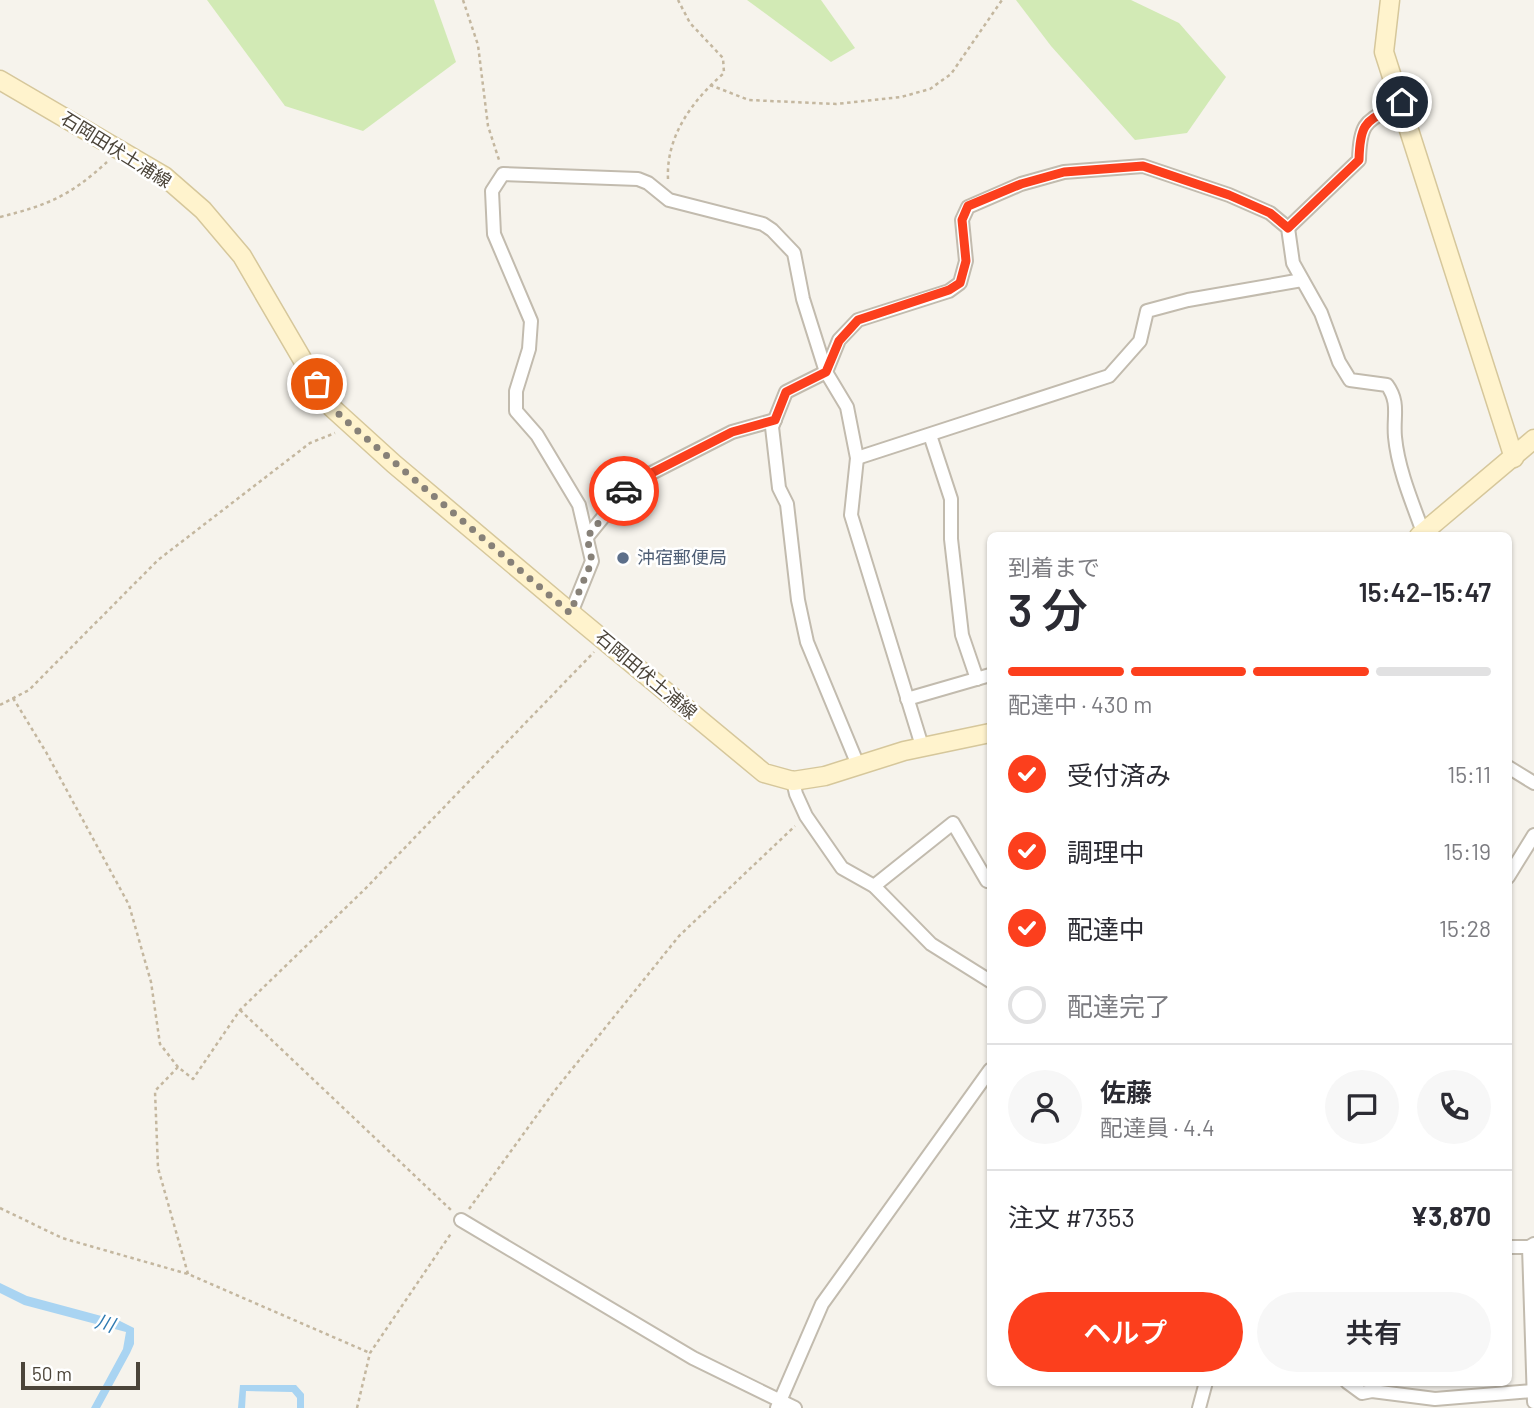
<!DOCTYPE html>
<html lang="ja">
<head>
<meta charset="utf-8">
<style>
  :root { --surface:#fff; --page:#f7f7f7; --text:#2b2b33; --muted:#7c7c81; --line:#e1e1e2; --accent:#fc3f1d }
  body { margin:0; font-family:Barlow,"Noto Sans JP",sans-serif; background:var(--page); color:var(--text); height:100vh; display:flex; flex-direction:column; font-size:26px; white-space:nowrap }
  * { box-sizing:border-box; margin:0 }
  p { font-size:23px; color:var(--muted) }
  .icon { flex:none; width:38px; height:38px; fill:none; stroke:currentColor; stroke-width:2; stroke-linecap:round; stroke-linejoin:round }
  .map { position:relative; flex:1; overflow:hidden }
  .side { position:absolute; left:987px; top:532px; width:525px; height:854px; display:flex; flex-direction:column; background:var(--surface); border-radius:10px; box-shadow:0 2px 5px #0004 }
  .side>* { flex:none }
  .scale { position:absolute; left:21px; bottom:18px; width:119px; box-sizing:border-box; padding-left:7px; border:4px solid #4b4439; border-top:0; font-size:19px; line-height:24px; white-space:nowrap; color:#4b4439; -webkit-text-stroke:5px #fff; paint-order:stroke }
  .pin { position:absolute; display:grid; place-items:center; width:60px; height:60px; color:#fff; margin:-30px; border:4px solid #fff; border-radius:50%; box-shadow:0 2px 7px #0007 }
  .courier { position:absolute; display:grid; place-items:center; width:70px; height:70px; margin:-35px; border:5px solid #fc3f1d; border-radius:50%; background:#fff; color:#222; box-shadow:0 2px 9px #0007 }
  .head em { font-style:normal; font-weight:600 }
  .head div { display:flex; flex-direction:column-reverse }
  .head { display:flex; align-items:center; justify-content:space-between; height:119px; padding:0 21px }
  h1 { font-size:46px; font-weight:600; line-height:52px }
  .bar { display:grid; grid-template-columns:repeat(4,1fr); gap:10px 7px; align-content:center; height:84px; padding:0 21px }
  .bar i { height:9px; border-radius:5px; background:var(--line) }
  .bar .on { background:var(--accent) }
  .bar p { grid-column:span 4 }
  .line { display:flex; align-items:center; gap:18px; padding:0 21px; border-top:2px solid var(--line) }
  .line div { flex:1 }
  .round { display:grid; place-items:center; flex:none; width:74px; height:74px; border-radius:37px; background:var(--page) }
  ol { padding:0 21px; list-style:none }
  li { display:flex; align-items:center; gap:21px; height:77px }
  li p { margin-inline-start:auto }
  li .icon { padding:7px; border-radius:50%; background:var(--accent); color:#fff; stroke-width:4 }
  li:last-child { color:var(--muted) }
  li i { width:38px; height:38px; border:4px solid var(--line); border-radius:50% }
  .button { display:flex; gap:14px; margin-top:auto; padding:14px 21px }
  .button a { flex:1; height:80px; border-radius:42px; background:var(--accent); color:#fff; font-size:28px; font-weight:600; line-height:80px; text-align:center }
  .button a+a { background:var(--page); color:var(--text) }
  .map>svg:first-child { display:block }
</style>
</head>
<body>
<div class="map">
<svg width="1534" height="1408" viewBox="0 0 1534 1408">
  <rect width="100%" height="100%" fill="#f6f3ec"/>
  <g fill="#d2eab5">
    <polygon points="207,0 434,0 456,62 363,131 285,106"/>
    <polygon points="747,0 821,0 855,48 831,62"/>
    <polygon points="1016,0 1131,0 1179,23 1226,77 1187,133 1135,140 1051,46"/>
  </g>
  <g fill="#a9d4f2">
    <polygon points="0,1283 27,1296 120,1321 134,1328 134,1344 130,1353 100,1408 91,1408 123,1349 126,1332 24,1305 0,1293"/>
    <polygon points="240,1385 296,1385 304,1394 304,1408 297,1408 297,1398 292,1392 246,1391 245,1408 238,1408"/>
  </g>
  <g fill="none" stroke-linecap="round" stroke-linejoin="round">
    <defs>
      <g id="street">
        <path d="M1288 228 1359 160C1360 118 1368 122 1402 102"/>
        <polyline points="930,435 951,499 951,539 962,635 977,679"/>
        <polyline points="857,458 1109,376 1140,341 1147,311 1188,300 1302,280"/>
        <polyline points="587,537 630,484 732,432 775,420"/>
        <polyline points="571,613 592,561 579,505 537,435 516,411 516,391 529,349 531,321 494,234 492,191 503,174 638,179 648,183 669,200 763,224 772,230 794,253 803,299 826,372 847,407 857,458 851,515 922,746"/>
        <polyline points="907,699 990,675"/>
        <path d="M858 765 807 642 798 600 787 504 779 488 772 427 786 392 826 372 839 340 858 320 949 291 960 283 966 261 962 220 968 207 1021 184 1064 172 1143 166 1229 195 1270 213 1288 228 1293 263 1321 313 1339 362 1350 380 1387 385C1400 403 1393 416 1395 437 1398 469 1412 502 1423 532"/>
        <polyline points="1508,767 1534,783"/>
        <polyline points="793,781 796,794 806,816 842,868 874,886 931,944 990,981"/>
        <polyline points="1508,877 1534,835"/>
        <polyline points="874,886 953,823 987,881 990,879"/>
        <polyline points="461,1220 693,1358 795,1408"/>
        <polyline points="1508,1247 1529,1247 1534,1244"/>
        <polyline points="1529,1247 1534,1402"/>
        <polyline points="1347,1382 1362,1393 1372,1391 1435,1399 1532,1391"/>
        <polyline points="777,1408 822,1304 990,1070"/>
        <polyline points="1199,1408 1206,1382"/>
      </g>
      <g id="secondary">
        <polyline points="1390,0 1384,52 1514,458"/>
        <polyline points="0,80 164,176 203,210 242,256 329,405 394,464 571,613 764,773 793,781 825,776 904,751 990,733"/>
        <polyline points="1419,536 1534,439"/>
      </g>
    </defs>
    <use href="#street" stroke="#c2bbae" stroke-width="16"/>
    <use href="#secondary" stroke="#d6c79b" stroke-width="21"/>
    <g stroke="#c4b79f" stroke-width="2.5" stroke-dasharray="3.5 3.5" stroke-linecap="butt">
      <polyline points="463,0 478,45 488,126 499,160"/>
      <polyline points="710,85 749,100 836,104 901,97 930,89 951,74 1002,0"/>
      <path d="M668 179C666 136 692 101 724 73L723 58 690 23 678 0"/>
      <path d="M0 217C48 205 70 196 107 162"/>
      <polyline points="13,698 46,752 129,905 151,982 160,1044 178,1067"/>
      <polyline points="0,705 29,690 158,560 310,443 335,433"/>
      <polyline points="240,1010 451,1210"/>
      <polyline points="0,1208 62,1238 188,1274 370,1353"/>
      <polyline points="469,1209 556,1089 679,936 795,826"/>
      <polyline points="188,1274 158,1168 155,1091 178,1067 193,1079 240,1010 364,890 594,652"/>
      <polyline points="357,1408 370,1353 452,1232"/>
    </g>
    <use href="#street" stroke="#fff" stroke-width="12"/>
    <use href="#secondary" stroke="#fff3cd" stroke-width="18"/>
  </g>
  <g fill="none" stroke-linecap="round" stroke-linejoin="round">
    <polyline stroke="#878178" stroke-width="7" stroke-dasharray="0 12.6" points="317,384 329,405 352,426 570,613 592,561 587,537 624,491"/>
    <path stroke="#fc3f1d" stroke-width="9" d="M624 491 630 484 732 432 775 420 786 392 826 372 839 341 858 320 949 290 960 283 966 261 962 220 968 206 1021 184 1064 172 1143 166 1229 195 1270 213 1288 228 1359 160C1360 118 1368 122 1402 102"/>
  </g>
  <circle fill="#5c6f8a" stroke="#fff" stroke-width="2.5" cx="623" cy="558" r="7"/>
  <g text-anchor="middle" stroke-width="5" stroke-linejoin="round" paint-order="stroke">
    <g font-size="18" fill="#4b4439" stroke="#fff">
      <text transform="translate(116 150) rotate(32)" y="6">石岡田伏土浦線</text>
      <text transform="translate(646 675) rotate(40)" y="6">石岡田伏土浦線</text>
    </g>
    <g font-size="18" fill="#4e5e75" stroke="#fff" text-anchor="start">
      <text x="637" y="564">沖宿郵便局</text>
    </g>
    <g font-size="19" font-style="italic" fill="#2e7ab2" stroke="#fff">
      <text transform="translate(105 1323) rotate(16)" y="7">川</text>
    </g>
  </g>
</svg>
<div class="scale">50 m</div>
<div class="pin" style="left:317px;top:384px;background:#ea580c"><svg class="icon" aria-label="bag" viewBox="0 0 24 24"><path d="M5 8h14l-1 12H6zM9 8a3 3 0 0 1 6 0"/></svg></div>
<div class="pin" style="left:1402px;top:102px;background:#1f2937"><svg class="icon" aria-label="home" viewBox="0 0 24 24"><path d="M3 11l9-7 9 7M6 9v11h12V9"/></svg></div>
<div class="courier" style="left:624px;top:491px"><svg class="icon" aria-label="car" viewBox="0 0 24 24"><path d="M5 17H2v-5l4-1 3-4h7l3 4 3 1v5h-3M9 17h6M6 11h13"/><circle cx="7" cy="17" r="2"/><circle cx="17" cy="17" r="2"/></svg></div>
<section class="side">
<div class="head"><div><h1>3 分</h1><p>到着まで</p></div><em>15:42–15:47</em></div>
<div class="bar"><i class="on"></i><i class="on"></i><i class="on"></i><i></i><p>配達中 · 430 m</p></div>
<ol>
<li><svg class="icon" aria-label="check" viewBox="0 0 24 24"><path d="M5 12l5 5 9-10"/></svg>受付済み<p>15:11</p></li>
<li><svg class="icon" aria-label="check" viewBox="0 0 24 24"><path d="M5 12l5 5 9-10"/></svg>調理中<p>15:19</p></li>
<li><svg class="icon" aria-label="check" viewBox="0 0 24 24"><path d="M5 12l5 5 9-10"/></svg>配達中<p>15:28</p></li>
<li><i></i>配達完了</li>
</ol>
<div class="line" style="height:126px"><a class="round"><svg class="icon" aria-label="person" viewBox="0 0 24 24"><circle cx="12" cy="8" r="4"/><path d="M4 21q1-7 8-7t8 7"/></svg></a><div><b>佐藤</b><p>配達員 · 4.4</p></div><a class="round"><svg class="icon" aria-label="chat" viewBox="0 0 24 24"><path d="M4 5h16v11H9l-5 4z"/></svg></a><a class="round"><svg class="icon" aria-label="phone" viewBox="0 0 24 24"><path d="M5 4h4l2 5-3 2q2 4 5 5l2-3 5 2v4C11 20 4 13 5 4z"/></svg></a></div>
<div class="line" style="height:91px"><div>注文 #7353</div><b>¥3,870</b></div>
<div class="button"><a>ヘルプ</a><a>共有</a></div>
</section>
</div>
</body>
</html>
